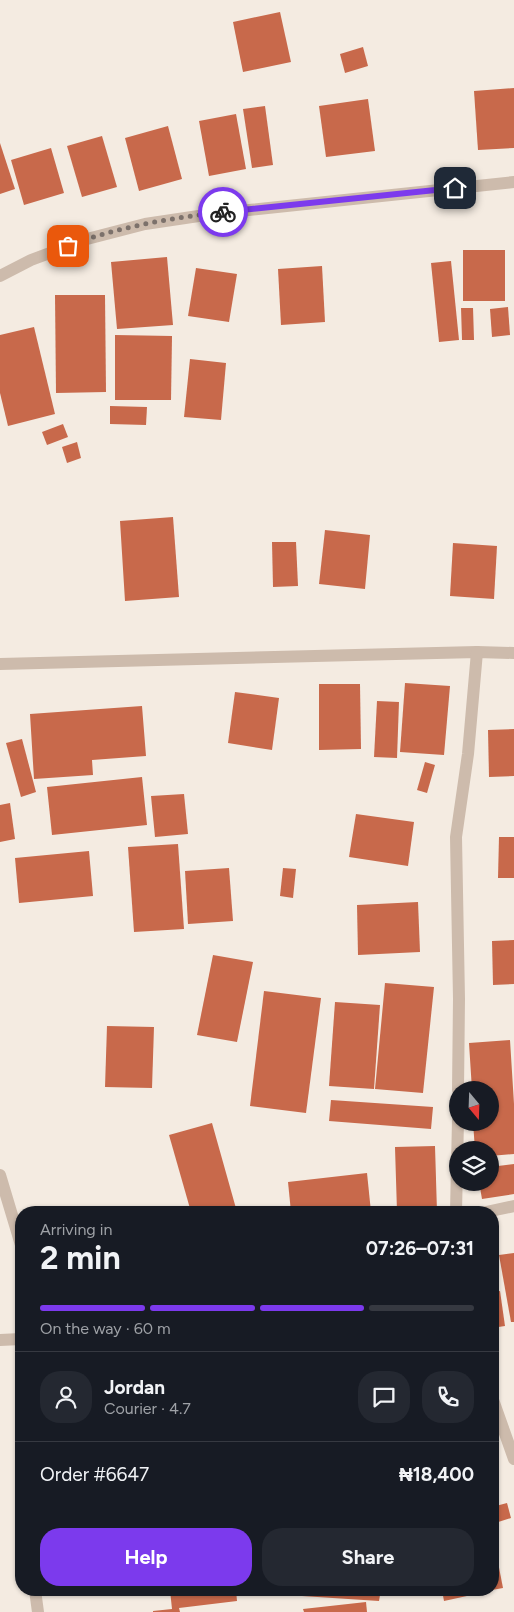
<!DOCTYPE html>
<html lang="en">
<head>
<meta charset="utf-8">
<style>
  :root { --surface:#171b24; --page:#242831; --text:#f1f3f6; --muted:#9ea1a6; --line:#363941; --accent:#7c3aed }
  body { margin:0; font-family:Figtree,sans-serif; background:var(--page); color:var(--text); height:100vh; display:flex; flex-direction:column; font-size:19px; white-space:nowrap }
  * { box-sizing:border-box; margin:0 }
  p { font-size:16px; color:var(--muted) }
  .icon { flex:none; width:28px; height:28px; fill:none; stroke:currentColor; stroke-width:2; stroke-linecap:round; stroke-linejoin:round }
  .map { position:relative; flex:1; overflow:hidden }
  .drawer { position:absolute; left:15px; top:1206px; width:484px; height:390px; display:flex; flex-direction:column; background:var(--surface); border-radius:20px; box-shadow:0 1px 4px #0004 }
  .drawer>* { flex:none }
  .needle { width:32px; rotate:161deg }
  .fabs { position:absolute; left:449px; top:1081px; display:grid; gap:10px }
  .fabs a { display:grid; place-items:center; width:50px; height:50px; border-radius:50%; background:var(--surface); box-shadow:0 1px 4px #0004; font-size:25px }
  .pin { position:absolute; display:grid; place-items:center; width:42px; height:42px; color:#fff; margin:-21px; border-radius:10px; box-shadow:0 2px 8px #0006 }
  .courier { position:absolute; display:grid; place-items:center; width:50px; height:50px; margin:-25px; border:4px solid #7c3aed; border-radius:50%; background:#fff; color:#222; box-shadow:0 1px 6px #0007 }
  .headline em { font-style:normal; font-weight:700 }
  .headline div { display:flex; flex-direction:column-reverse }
  .headline { display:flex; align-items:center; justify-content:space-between; height:85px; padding:0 25px }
  h1 { font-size:32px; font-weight:700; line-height:38px }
  .bar { display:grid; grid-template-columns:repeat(4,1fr); gap:8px 5px; align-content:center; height:60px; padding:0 25px }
  .bar i { height:6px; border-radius:4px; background:var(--line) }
  .bar .current { background:var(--accent) }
  .bar p { grid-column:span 4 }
  .line { display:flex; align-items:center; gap:12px; padding:0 25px; border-top:1px solid var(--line) }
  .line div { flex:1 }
  .round { display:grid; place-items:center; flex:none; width:52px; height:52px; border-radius:20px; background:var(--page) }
  .action { display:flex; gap:10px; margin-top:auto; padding:10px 25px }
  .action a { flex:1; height:58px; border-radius:20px; background:var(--accent); color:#fff; font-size:20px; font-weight:700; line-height:58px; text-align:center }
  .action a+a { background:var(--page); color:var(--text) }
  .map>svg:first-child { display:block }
</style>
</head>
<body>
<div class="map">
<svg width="514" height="1612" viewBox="0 0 514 1612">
  <rect width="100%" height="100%" fill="#f4ebe1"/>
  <g fill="#c8694b">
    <polygon points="280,12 291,62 243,72 233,22"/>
    <polygon points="363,47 368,66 345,73 340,54"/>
    <polygon points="514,88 514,148 478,150 474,91"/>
    <polygon points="368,99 375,151 326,157 319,106"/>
    <polygon points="265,106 273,165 252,168 243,109"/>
    <polygon points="236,114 246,169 209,176 199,121"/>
    <polygon points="168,126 182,179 139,191 125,138"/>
    <polygon points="102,136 117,187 82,197 67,146"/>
    <polygon points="0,143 15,189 0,194"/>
    <polygon points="51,148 64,193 24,205 11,160"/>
    <rect x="463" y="250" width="42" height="51"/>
    <polygon points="167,257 173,325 117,329 111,262"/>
    <polygon points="451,261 459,340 439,342 431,263"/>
    <polygon points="322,266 325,322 281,325 278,269"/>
    <polygon points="196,268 237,274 229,322 188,316"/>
    <polygon points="55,295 105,295 106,392 56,393"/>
    <polygon points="508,307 510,335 492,337 490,309"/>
    <polygon points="461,308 473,308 474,340 462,340"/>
    <polygon points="34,327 55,414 8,426 0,393 0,335"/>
    <polygon points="115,335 172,336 171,400 115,400"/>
    <polygon points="190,359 226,363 221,420 184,417"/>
    <polygon points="110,406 147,407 146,425 110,424"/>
    <polygon points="63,424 68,437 47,445 42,432"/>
    <polygon points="77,442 81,458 67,463 62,447"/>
    <polygon points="173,517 179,597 125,601 120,521"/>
    <polygon points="325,530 370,535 365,589 319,584"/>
    <polygon points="272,542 296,542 298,586 273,587"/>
    <polygon points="453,543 497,546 494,599 450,596"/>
    <polygon points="405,683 450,686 444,755 400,752"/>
    <polygon points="319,684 360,684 361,749 319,750"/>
    <polygon points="235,692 279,698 272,750 228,743"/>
    <polygon points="377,701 399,702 397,758 374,757"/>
    <polygon points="142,706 146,756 92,760 93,775 34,779 30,714"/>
    <polygon points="514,729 514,776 489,777 488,730"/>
    <polygon points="22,739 36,792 21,797 6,743"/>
    <polygon points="425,762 435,765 427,793 417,790"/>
    <polygon points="142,777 147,825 52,835 47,787"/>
    <polygon points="184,794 188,834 155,837 151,796"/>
    <polygon points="10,803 15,839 0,842 0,805"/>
    <polygon points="356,814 414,822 408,866 349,857"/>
    <polygon points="499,837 514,837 514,878 498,878"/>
    <polygon points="178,844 184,929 134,932 128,847"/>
    <polygon points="89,851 93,896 19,903 15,858"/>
    <polygon points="229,868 233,921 188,924 185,871"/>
    <polygon points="283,868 296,869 293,898 280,896"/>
    <polygon points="418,902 420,952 358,955 357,905"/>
    <polygon points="514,940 514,984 493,985 492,941"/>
    <polygon points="213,955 253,962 237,1042 197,1035"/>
    <polygon points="385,983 434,987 423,1093 375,1089"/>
    <polygon points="264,991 321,998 306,1113 250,1106"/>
    <polygon points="335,1002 380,1005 374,1089 329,1086"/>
    <polygon points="107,1026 154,1027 152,1088 105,1087"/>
    <polygon points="510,1040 514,1104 514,1154 490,1156 490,1150 475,1150 473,1122 490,1122 490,1090 472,1090 469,1043"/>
    <polygon points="331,1100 433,1107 431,1129 329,1121"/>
    <polygon points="212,1123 237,1212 191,1212 169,1135"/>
    <polygon points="435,1146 437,1212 397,1212 395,1147"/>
    <polygon points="514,1164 514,1194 482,1199 479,1182 490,1182 490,1167"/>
    <polygon points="367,1173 371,1212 291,1212 288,1182"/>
    <polygon points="514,1253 514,1322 511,1322 499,1255"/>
    <polygon points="500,1291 505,1326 492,1328 492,1292"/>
    <polygon points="507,1503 511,1518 492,1524 492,1507"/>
    <polygon points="492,1547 495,1547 503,1588 492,1590"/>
    <polygon points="170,1590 236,1590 237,1601 179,1608 180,1612 153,1612 153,1611 172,1609"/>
    <polygon points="302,1590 392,1590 392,1595 380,1595 379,1601 302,1596"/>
    <polygon points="442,1590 490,1590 490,1591 444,1601"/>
    <polygon points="366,1602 367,1612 304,1612 303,1609"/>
  </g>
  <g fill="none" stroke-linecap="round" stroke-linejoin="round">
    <g stroke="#cdbbac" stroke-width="12">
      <polyline points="0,276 31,260 87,239 145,224 212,214 514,182"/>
      <polyline points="0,664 477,652 514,653"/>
      <polyline points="458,1090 459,999 456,837 468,754 477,652"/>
      <polyline points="0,1175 21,1245"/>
      <polyline points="456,1212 458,1120"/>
      <polyline points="486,1212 514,1206"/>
      <polyline points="0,1340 21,1339"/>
      <polyline points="492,1397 514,1459"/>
      <polyline points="35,1590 38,1612"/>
    </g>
  </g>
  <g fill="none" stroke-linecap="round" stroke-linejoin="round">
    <path stroke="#7c716b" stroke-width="5" stroke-dasharray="0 9" d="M68 246C117 227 171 218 223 212"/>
    <polyline stroke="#7c3aed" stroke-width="6" points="223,212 455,188"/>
  </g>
</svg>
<div class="fabs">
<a><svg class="needle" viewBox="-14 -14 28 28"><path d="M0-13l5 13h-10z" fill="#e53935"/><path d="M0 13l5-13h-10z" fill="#9ea1a6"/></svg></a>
<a><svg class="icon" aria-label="layers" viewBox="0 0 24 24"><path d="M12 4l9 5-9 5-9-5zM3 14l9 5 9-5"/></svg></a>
</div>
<div class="pin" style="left:68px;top:246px;background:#ea580c"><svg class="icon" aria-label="bag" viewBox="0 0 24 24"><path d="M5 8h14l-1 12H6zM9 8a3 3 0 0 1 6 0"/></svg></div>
<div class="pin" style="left:455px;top:188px;background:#1f2937"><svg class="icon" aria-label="home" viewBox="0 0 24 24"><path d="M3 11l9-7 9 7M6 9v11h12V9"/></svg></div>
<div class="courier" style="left:223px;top:212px"><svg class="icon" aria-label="bike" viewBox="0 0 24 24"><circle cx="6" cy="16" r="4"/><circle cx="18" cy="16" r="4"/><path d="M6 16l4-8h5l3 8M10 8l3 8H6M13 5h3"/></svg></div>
<section class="drawer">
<div class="headline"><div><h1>2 min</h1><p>Arriving in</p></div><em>07:26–07:31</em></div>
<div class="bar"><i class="current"></i><i class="current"></i><i class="current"></i><i></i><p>On the way · 60 m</p></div>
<div class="line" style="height:90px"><a class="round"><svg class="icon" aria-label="person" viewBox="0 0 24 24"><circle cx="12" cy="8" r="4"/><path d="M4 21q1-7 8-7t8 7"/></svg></a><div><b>Jordan</b><p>Courier · 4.7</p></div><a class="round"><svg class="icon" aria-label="chat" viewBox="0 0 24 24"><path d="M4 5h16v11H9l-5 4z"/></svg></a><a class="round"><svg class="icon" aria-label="phone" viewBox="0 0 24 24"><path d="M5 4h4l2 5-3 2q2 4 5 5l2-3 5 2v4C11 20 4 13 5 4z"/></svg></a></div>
<div class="line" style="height:65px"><div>Order #6647</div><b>₦18,400</b></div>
<div class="action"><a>Help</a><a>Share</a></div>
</section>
</div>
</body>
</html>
